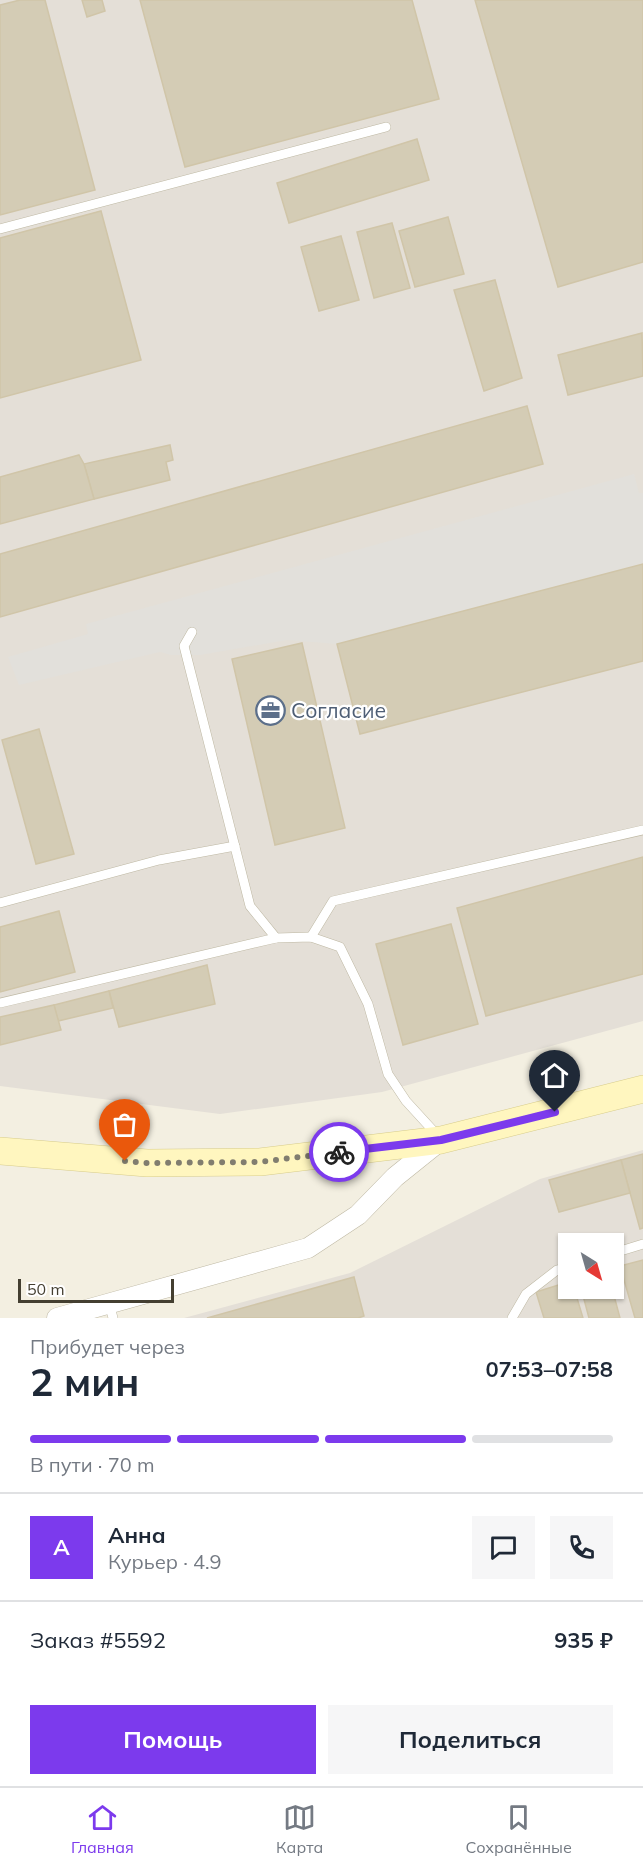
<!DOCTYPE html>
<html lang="ru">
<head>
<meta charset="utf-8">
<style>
  :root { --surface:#fff; --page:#f6f6f7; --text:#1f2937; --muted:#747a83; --line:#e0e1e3; --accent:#7c3aed }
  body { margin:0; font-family:Mulish,sans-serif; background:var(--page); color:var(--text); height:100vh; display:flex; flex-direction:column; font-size:22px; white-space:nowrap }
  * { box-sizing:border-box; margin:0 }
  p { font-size:20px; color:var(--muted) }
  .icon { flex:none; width:33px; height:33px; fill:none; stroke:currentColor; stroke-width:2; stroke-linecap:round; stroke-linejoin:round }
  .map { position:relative; height:1318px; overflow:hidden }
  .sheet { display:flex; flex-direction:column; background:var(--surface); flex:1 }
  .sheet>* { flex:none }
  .needle { width:39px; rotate:143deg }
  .buttons { position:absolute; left:558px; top:1233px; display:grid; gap:12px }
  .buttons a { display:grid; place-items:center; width:66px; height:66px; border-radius:0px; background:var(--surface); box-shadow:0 2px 4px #0004; font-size:30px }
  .scale { position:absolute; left:18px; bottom:15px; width:156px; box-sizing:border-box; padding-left:6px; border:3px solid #443f31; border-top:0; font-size:16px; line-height:21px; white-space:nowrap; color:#443f31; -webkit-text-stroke:4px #fff; paint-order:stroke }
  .pin { position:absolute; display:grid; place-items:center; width:51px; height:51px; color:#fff; margin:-62px -26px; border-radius:50% 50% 50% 0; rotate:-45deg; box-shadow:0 0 6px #0007 }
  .pin .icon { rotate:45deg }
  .courier { position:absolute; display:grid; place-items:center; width:60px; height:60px; margin:-30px; border:4px solid #7c3aed; border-radius:50%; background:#fff; color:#222; box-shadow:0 2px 8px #0007 }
  .summary em { font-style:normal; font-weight:700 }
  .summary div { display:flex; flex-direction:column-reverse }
  .summary { display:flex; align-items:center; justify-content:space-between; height:102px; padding:0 30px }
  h1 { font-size:39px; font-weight:700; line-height:45px }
  .bar { display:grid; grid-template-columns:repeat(4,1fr); gap:9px 6px; align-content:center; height:72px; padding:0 30px }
  .bar i { height:8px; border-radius:4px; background:var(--line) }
  .bar .current { background:var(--accent) }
  .bar p { grid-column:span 4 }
  .line { display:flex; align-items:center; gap:15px; padding:0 30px; border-top:2px solid var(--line) }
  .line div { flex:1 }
  .round { display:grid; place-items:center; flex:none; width:63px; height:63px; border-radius:0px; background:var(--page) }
  .primary-button { display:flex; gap:12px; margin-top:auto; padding:12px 30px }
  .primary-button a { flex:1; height:69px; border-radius:0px; background:var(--accent); color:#fff; font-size:24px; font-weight:700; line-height:69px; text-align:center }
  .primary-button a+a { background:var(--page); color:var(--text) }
  .menu { display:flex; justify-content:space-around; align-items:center; height:84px; border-top:2px solid var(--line); background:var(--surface); font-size:16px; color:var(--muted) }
  .menu a { display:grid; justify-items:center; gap:3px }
  .menu .current { color:var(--accent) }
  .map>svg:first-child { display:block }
</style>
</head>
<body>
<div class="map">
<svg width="643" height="1318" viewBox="0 0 643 1318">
  <rect width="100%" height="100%" fill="#f3efe1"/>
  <g fill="#e4dfd7" fill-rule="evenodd">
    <polygon points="0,0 643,0 643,1021 382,1092 220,1114 0,1086"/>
    <path d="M643 1150V1318H184L350 1273 540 1179ZM568 1244H614V1288H568Z"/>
  </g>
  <polygon fill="#e2e0db" points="634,474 639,493 643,493 643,564 337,644 287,640 200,655 171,655 160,652 19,685 8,657 88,634 86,624"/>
  <g fill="#d4ccb5" stroke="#d0c5a8" stroke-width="1.5">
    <polygon points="20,0 45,0 95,190 0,215 0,5"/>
    <polygon points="82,0 102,0 105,11 87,17"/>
    <polygon points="140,0 412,0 439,99 185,167"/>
    <polygon points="475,0 643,0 643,262 558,287"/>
    <polygon points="417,139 429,180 289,223 277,183"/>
    <polygon points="101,211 141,360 0,398 0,238"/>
    <polygon points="448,217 464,274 415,287 399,231"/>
    <polygon points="392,223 410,288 374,298 357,232"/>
    <polygon points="341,236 359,300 319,311 301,247"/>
    <polygon points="495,280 522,378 484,391 454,290"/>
    <polygon points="642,333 643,376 568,395 558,355"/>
    <polygon points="527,406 543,464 0,617 0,554"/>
    <polygon points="170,445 173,460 166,462 170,480 94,499 84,464"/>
    <polygon points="79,455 84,464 94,499 0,524 0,477"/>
    <polygon points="643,564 643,661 360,734 337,644"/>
    <polygon points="302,643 345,828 275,845 232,659"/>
    <polygon points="39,729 74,854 36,864 2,740"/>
    <polygon points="643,857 643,974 486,1016 457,908"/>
    <polygon points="59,911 75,972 0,992 0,927"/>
    <polygon points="451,924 478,1024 403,1045 376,944"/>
    <polygon points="207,965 215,1004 119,1027 109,991"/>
    <polygon points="109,991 113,1008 58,1021 54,1005"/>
    <polygon points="54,1005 61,1030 0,1045 0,1017"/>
    <polygon points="643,1154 643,1228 640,1229 621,1160"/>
    <polygon points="621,1160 630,1193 559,1212 549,1180"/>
    <polygon points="643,1260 643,1318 635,1318 620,1266"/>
    <polygon points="354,1277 364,1316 358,1318 207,1318"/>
    <polygon points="568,1282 568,1288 574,1288 583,1318 544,1318 536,1292"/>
    <polygon points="581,1288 612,1288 620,1318 589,1318"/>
  </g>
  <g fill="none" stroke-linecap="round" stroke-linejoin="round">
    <defs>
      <g id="service">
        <polyline points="0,229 386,127"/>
        <polyline points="192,632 184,646 250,906 276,938 311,937 340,947 368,1004 388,1074 406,1101 438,1136"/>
        <polyline points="0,903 159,860 235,846"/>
        <polyline points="311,937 333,901 643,830"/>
        <polyline points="0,1003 276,938"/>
        <polyline points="614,1253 643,1244"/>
        <polyline points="109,1303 113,1318"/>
        <polyline points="512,1318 526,1294 557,1270 568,1267"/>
      </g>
      <polyline id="minor" points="57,1318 308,1248 358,1215 395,1177 441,1140"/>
      <polyline id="secondary" points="0,1151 147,1163 260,1162 441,1140 643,1089"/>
    </defs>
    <use href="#service" stroke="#beb8a3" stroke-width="10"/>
    <use href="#minor" stroke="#beb8a3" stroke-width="21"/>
    <use href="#secondary" stroke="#d7cc8c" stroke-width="28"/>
    <use href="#service" stroke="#fff" stroke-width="9"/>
    <use href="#minor" stroke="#fff" stroke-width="20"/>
    <use href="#secondary" stroke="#fff6bf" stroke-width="27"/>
  </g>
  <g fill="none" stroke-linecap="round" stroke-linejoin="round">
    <polyline stroke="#817d6f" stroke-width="6" stroke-dasharray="0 10.8" points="125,1161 147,1163 260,1162 339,1152"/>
    <polyline stroke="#7c3aed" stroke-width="8" points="339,1152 441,1140 555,1112"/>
  </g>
  <defs>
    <symbol id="office-ring" viewBox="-11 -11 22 22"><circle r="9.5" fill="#fff" stroke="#5c6f8a" stroke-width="1.5"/><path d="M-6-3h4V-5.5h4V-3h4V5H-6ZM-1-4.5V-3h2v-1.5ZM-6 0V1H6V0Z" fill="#5c6f8a"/></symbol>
  </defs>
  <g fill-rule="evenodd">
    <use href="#office-ring" x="254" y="694" width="33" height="33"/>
  </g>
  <g text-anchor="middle" stroke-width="4.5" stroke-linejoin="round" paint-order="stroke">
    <g font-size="21" fill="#4e5e75" stroke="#fff" text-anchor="start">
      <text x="291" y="718">Согласие</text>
    </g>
  </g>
</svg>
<div class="buttons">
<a><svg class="needle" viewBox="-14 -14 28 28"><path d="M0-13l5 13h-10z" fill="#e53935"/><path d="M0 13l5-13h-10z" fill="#747a83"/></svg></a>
</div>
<div class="scale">50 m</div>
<div class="pin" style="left:125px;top:1161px;background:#ea580c"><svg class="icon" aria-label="bag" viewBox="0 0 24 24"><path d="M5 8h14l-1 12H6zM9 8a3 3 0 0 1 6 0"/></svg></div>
<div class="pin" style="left:555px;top:1112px;background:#1f2937"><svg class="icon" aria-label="home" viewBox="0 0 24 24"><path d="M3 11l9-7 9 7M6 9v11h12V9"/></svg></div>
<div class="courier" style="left:339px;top:1152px"><svg class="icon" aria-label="bike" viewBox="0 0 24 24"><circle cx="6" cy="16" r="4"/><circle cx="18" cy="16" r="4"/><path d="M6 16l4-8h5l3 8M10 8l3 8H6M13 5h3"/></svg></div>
</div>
<section class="sheet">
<div class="summary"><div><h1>2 мин</h1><p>Прибудет через</p></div><em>07:53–07:58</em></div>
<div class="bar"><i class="current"></i><i class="current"></i><i class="current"></i><i></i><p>В пути · 70 m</p></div>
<div class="line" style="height:108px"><b class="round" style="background:var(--accent);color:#fff">А</b><div><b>Анна</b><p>Курьер · 4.9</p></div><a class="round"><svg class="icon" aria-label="chat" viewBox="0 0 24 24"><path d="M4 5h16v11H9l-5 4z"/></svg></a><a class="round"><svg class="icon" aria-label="phone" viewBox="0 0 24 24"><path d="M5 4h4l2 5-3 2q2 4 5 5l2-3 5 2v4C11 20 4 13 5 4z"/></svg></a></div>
<div class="line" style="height:78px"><div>Заказ #5592</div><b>935 ₽</b></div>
<div class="primary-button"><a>Помощь</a><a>Поделиться</a></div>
</section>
<nav class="menu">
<a class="current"><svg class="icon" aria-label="home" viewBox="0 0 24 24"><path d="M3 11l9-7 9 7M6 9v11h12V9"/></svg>Главная</a>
<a><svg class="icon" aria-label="map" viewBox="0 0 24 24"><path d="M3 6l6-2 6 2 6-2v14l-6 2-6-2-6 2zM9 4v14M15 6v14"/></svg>Карта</a>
<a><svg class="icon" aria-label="saved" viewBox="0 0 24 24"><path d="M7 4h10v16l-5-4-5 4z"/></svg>Сохранённые</a>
</nav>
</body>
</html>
